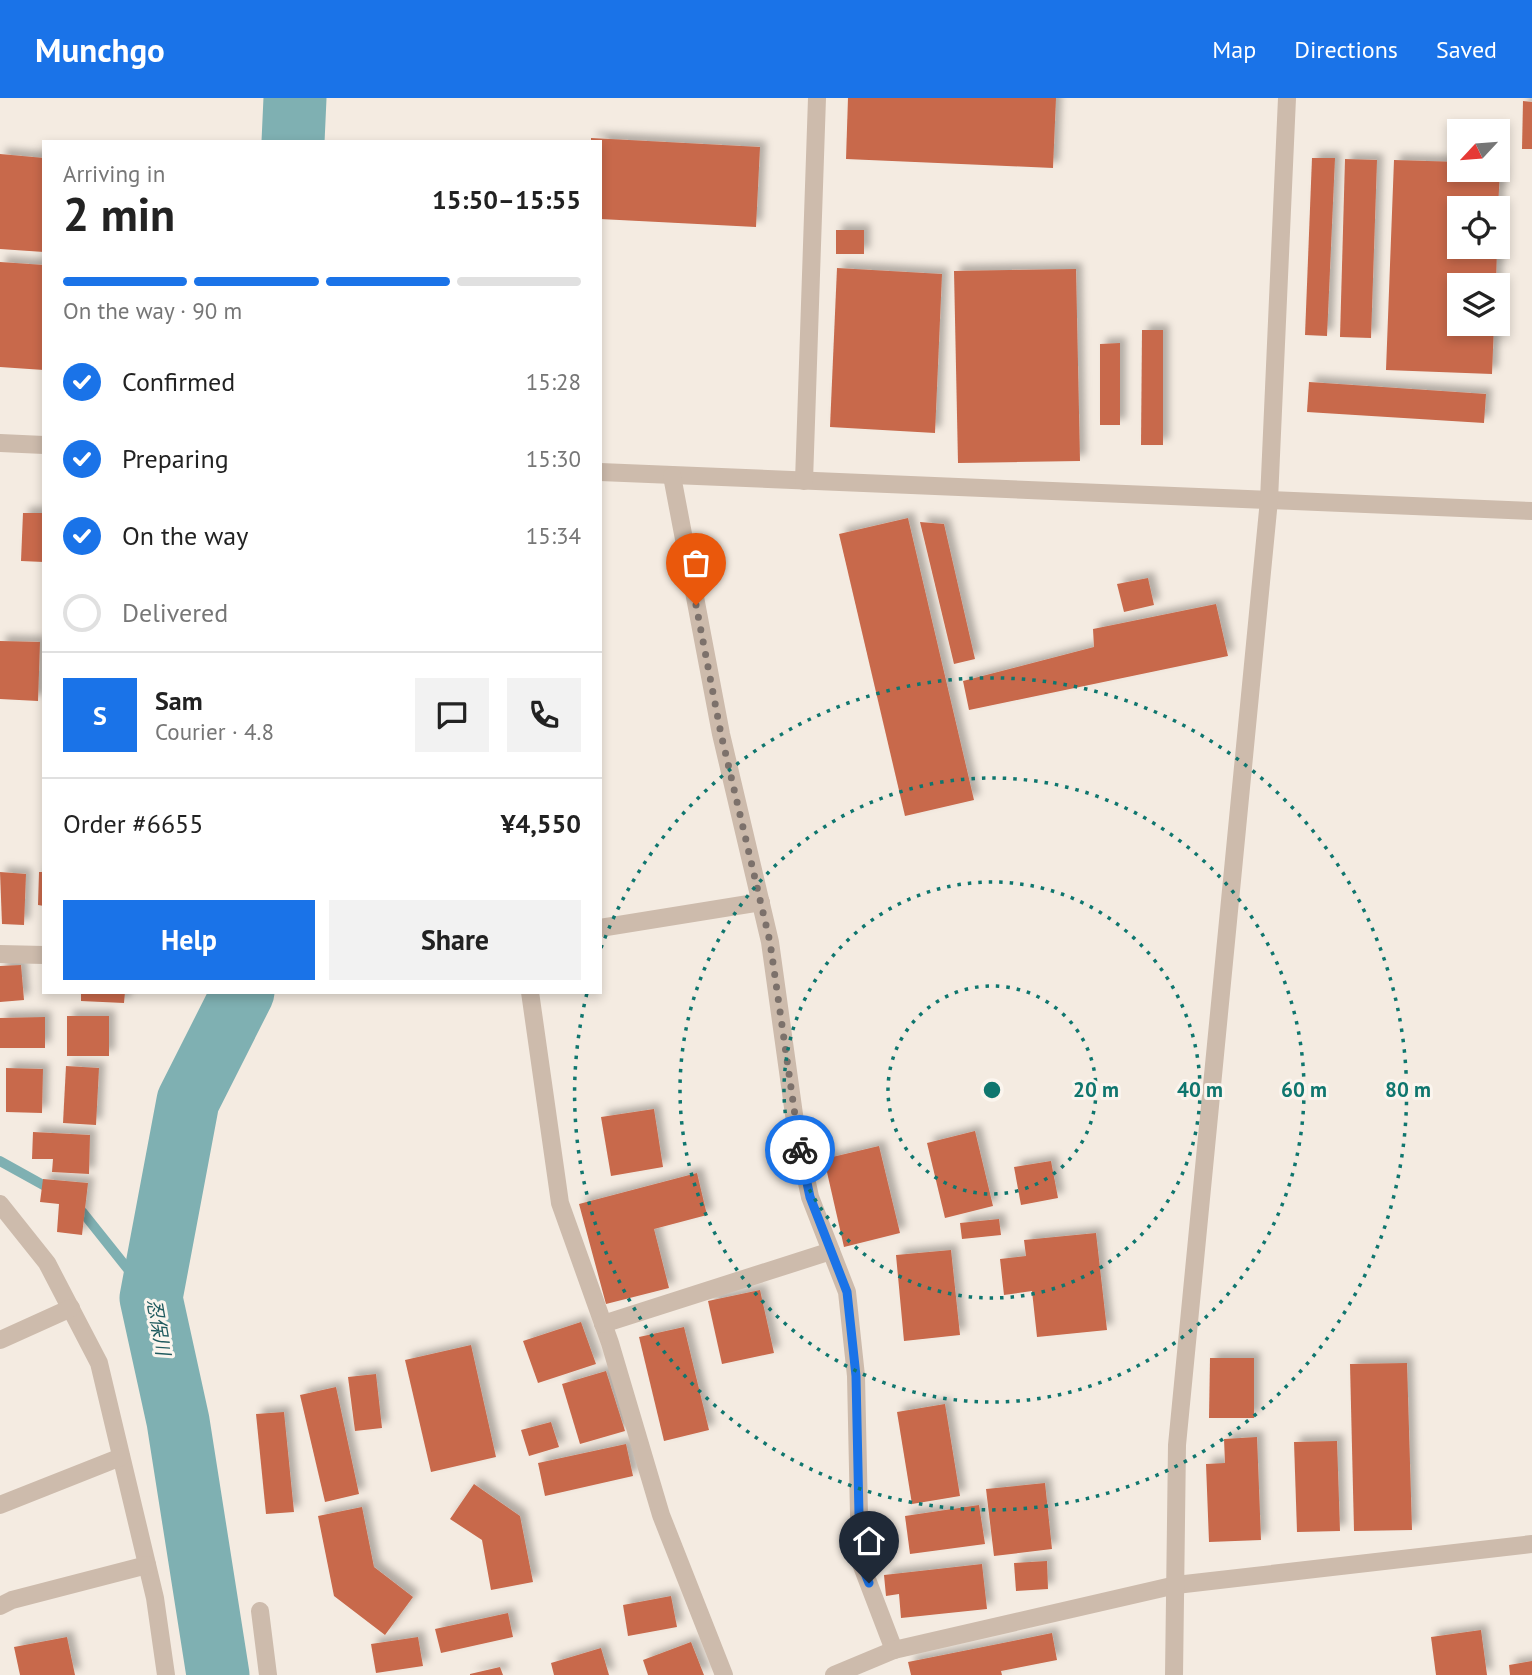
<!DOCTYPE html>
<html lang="en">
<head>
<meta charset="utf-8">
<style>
  :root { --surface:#fff; --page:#f2f2f2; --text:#222; --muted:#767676; --line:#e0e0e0; --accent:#1a73e8 }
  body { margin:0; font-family:"PT Sans","Noto Sans JP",sans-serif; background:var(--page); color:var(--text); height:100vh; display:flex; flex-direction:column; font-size:26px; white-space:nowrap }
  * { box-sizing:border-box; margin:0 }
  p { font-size:23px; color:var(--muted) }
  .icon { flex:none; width:38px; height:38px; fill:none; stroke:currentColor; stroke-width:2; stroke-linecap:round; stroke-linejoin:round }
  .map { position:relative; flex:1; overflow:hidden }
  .panel { position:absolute; left:42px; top:42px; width:560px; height:854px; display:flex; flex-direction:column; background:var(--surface); border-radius:0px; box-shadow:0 4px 10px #0003 }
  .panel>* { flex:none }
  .needle { width:46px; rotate:244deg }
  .buttons { position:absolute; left:1447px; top:21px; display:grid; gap:14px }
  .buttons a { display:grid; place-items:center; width:63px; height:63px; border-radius:0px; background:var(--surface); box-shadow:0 4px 10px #0003; font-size:35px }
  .pin { position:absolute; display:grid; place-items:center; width:60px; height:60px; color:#fff; margin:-72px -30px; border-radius:50% 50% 50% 0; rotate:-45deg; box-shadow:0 0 7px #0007 }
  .pin .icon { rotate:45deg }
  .courier { position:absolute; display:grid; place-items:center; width:70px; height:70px; margin:-35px; border:5px solid #1a73e8; border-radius:50%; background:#fff; color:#222; box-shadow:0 2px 9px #0007 }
  .head em { font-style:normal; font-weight:800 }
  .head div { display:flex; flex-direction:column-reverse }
  .head { display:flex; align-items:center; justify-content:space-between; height:119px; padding:0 21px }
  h1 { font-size:46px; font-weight:800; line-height:52px }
  .bar { display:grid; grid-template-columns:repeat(4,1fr); gap:10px 7px; align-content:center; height:84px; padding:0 21px }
  .bar i { height:9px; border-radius:5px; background:var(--line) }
  .bar .active { background:var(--accent) }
  .bar p { grid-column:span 4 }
  .line { display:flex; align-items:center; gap:18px; padding:0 21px; border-top:2px solid var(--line) }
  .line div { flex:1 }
  .round { display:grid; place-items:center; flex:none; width:74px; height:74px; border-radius:0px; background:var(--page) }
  ol { padding:0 21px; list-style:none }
  li { display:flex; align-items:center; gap:21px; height:77px }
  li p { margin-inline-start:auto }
  li .icon { padding:7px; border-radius:50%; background:var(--accent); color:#fff; stroke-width:4 }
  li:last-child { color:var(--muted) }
  li i { width:38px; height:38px; border:4px solid var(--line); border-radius:50% }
  .action { display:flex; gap:14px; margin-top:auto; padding:14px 21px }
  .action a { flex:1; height:80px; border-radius:0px; background:var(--accent); color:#fff; font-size:28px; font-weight:800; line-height:80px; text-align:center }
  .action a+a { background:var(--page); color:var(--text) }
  header { display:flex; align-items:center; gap:42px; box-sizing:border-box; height:98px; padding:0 35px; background:var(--accent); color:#fff }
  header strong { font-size:33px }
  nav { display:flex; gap:38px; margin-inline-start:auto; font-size:24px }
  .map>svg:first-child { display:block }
</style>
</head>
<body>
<header>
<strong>Munchgo</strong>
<nav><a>Map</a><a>Directions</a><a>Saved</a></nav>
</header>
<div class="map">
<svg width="1532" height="1577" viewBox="0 0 1532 1577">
  <defs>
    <filter id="shadow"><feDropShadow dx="6" dy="-6" stdDeviation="3.5" flood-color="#0004"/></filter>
  </defs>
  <rect width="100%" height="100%" fill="#f4ebe1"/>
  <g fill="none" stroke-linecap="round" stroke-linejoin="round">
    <g stroke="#7fb0b2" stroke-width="10">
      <polyline points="0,1063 54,1093"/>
      <polyline points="76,1106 151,1200"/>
    </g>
    <g stroke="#7fb0b2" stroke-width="63">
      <polyline points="293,44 295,0"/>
      <polyline points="218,1577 178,1323 151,1200 188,1003 243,894"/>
    </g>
  </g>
  <g fill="#c8694b" filter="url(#shadow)">
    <polygon points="848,0 1056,0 1053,70 846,61"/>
    <polygon points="1523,3 1532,4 1532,51 1522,51"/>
    <polygon points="591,40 760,49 756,129 600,121 600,44 591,44"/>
    <polygon points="0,56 44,60 44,154 0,151"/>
    <polygon points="1312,60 1335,60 1327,238 1305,237"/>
    <polygon points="1345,61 1377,62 1371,240 1340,239"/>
    <polygon points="1394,62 1460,64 1460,72 1500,72 1498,110 1460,110 1460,149 1497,149 1496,187 1460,187 1460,226 1494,226 1492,276 1386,272"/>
    <rect x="836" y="132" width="28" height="24"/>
    <polygon points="0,164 44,167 44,272 0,269"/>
    <polygon points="837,170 942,176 935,335 830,329"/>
    <polygon points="1076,171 1080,363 958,365 954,173"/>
    <polygon points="1142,232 1163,232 1163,347 1141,347"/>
    <polygon points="1120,245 1120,327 1100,327 1100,246"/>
    <polygon points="1309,284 1486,296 1484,325 1307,314"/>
    <polygon points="23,415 44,415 44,464 21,463"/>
    <polygon points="908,420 974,702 905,718 839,436"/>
    <polygon points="920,424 944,426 975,561 954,566"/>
    <polygon points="1148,480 1154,507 1124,514 1117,486"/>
    <polygon points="1216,506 1228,558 969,612 963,583 1094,549 1093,531"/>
    <polygon points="0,543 40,544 38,603 0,601"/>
    <polygon points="0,774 26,776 24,827 2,826"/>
    <polygon points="39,774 44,774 44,808 38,807"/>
    <polygon points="21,867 24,902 0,904 0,868"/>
    <polygon points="81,894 125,894 124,905 81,903"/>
    <rect x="67" y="918" width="42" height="40"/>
    <polygon points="45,919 45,950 0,950 0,920"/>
    <polygon points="66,968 99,970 96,1027 63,1025"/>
    <polygon points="6,970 43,971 42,1015 6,1014"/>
    <polygon points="654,1011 663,1069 611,1078 601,1019"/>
    <polygon points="975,1033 993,1108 945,1120 927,1045"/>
    <polygon points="33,1034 90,1037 89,1076 52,1074 53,1061 32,1061"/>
    <polygon points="879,1048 900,1135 844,1149 824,1061"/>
    <polygon points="1051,1063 1058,1100 1021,1107 1014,1069"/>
    <polygon points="697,1075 707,1117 654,1131 669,1190 606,1206 579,1106"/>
    <polygon points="43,1081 88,1085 82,1137 57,1134 59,1106 40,1104"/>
    <polygon points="999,1121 1001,1137 962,1141 960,1125"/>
    <polygon points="1096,1135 1107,1232 1037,1239 1032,1193 1004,1197 1000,1161 1026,1158 1024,1142"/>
    <polygon points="951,1152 960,1237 904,1243 896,1157"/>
    <polygon points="760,1192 774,1255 722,1266 708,1203"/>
    <polygon points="581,1224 596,1266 538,1285 523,1243"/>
    <polygon points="684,1229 709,1332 664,1343 639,1239"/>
    <polygon points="471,1247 496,1359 431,1374 405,1262"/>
    <polygon points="1210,1260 1254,1260 1254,1320 1209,1320"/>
    <polygon points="1407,1265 1412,1432 1354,1433 1350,1266"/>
    <polygon points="606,1273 625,1333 580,1346 562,1286"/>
    <polygon points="376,1276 382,1330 355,1333 348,1279"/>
    <polygon points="336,1289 359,1396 325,1404 300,1297"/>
    <polygon points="945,1306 960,1398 912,1406 897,1314"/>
    <polygon points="284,1314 294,1414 266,1416 256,1316"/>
    <polygon points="551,1324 559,1349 529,1358 521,1332"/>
    <polygon points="1257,1339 1261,1442 1209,1444 1206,1366 1225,1365 1224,1341"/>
    <polygon points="1337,1343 1340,1433 1297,1434 1294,1344"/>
    <polygon points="626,1346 633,1378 545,1398 538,1365"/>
    <polygon points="1045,1385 1052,1451 994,1458 986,1391"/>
    <polygon points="474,1386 520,1418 533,1484 491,1492 482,1442 450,1421"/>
    <polygon points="979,1407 985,1446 910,1456 905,1418"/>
    <polygon points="362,1409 374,1469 413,1499 385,1537 334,1498 318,1418"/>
    <polygon points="1047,1463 1048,1491 1016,1493 1014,1465"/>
    <polygon points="982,1466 987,1511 901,1520 899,1496 886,1498 884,1477"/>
    <polygon points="671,1498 677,1529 628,1538 623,1507"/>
    <polygon points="508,1515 513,1539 441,1555 435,1531"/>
    <polygon points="1481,1532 1487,1577 1436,1577 1431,1539"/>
    <polygon points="1052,1535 1057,1562 1001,1573 1002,1577 911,1577 908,1564"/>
    <polygon points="67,1539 75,1577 20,1577 14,1549"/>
    <polygon points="418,1539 423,1568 376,1575 371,1546"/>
    <polygon points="691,1544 704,1577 648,1577 643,1562"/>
    <polygon points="601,1550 609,1577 554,1577 551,1565"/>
    <polygon points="1532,1563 1532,1577 1510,1577 1509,1567"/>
    <polygon points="500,1569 503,1577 470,1577 470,1576"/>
  </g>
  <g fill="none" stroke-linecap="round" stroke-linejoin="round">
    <g stroke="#cdbbac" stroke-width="18">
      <polyline points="0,345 44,347"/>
      <polyline points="600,374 1532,413"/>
      <polyline points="672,378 721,636 770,844 797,1038 810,1099 847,1194 856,1278 860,1463 894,1552"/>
      <polyline points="804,383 817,0"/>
      <polyline points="600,830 761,804"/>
      <polyline points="0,856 44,857"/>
      <polyline points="530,894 560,1105 610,1245 661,1417 724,1577"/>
      <polyline points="0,1106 47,1165 99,1265 155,1500 166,1577"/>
      <polyline points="603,1226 831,1153"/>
      <polyline points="0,1242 71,1210"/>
      <polyline points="0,1407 121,1359"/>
      <polyline points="0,1508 12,1502 147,1467"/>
      <polyline points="260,1513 268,1577"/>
      <polyline points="834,1577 894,1552 1176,1487 1532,1446"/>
      <polyline points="1174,1577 1177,1347 1269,402 1287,0"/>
    </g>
  </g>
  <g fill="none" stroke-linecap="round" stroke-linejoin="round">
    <polyline stroke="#7c716b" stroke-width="7" stroke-dasharray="0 12.6" points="696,507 721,636 770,844 800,1052"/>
    <polyline stroke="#1a73e8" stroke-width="9" points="800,1052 810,1099 847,1194 856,1278 860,1463 869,1485"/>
  </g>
  <g fill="none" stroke="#0f766e" stroke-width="3.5" stroke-dasharray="3.5 7">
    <circle cx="992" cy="992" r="104"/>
    <circle cx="992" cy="992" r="208"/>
    <circle cx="992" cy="992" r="312"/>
    <path d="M601 850A416 416 0 1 1 587 895"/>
  </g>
  <g text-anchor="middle" stroke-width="6" stroke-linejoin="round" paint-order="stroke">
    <g font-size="19" font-style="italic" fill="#1f5a5e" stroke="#fbf5ee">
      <text transform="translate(159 1229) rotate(80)" y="7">忍保川</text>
    </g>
  </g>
  <circle cx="992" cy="992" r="10" fill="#0f766e" stroke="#fbf5ee" stroke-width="3.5"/>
  <g font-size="21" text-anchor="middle" font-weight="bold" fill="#0f766e" stroke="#fbf5ee" stroke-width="6" stroke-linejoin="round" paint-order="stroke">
    <text x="1096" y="999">20 m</text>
    <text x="1200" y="999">40 m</text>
    <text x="1304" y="999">60 m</text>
    <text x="1408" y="999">80 m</text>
  </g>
</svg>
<div class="buttons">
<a><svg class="needle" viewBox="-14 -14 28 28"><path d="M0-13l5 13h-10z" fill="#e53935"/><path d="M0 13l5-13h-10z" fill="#767676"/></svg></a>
<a><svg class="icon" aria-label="locate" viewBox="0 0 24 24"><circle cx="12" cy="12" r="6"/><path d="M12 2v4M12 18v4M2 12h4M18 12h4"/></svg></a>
<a><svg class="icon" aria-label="layers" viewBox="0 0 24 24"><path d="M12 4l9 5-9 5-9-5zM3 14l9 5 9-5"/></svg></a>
</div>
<div class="pin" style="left:696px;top:507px;background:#ea580c"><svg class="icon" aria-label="bag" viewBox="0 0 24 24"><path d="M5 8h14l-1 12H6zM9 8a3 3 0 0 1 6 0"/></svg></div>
<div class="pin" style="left:869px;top:1485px;background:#1f2937"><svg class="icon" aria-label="home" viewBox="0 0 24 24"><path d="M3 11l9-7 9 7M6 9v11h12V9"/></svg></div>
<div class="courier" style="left:800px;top:1052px"><svg class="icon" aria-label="bike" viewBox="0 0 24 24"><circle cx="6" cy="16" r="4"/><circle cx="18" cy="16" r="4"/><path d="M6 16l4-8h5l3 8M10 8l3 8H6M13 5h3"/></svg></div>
<section class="panel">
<div class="head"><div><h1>2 min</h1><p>Arriving in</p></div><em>15:50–15:55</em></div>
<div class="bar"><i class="active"></i><i class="active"></i><i class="active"></i><i></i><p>On the way · 90 m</p></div>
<ol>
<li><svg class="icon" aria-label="check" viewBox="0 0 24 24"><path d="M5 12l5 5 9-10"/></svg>Confirmed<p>15:28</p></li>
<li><svg class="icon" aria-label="check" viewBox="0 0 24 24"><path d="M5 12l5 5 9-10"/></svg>Preparing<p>15:30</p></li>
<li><svg class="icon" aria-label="check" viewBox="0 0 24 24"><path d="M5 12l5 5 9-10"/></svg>On the way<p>15:34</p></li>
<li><i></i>Delivered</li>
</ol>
<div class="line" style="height:126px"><b class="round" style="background:var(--accent);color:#fff">S</b><div><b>Sam</b><p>Courier · 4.8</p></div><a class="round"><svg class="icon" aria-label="chat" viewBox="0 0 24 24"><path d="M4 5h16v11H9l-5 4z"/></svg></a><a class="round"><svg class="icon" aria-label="phone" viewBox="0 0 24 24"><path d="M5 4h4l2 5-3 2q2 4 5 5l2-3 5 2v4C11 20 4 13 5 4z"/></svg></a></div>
<div class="line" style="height:91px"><div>Order #6655</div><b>¥4,550</b></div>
<div class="action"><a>Help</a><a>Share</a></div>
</section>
</div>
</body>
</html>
